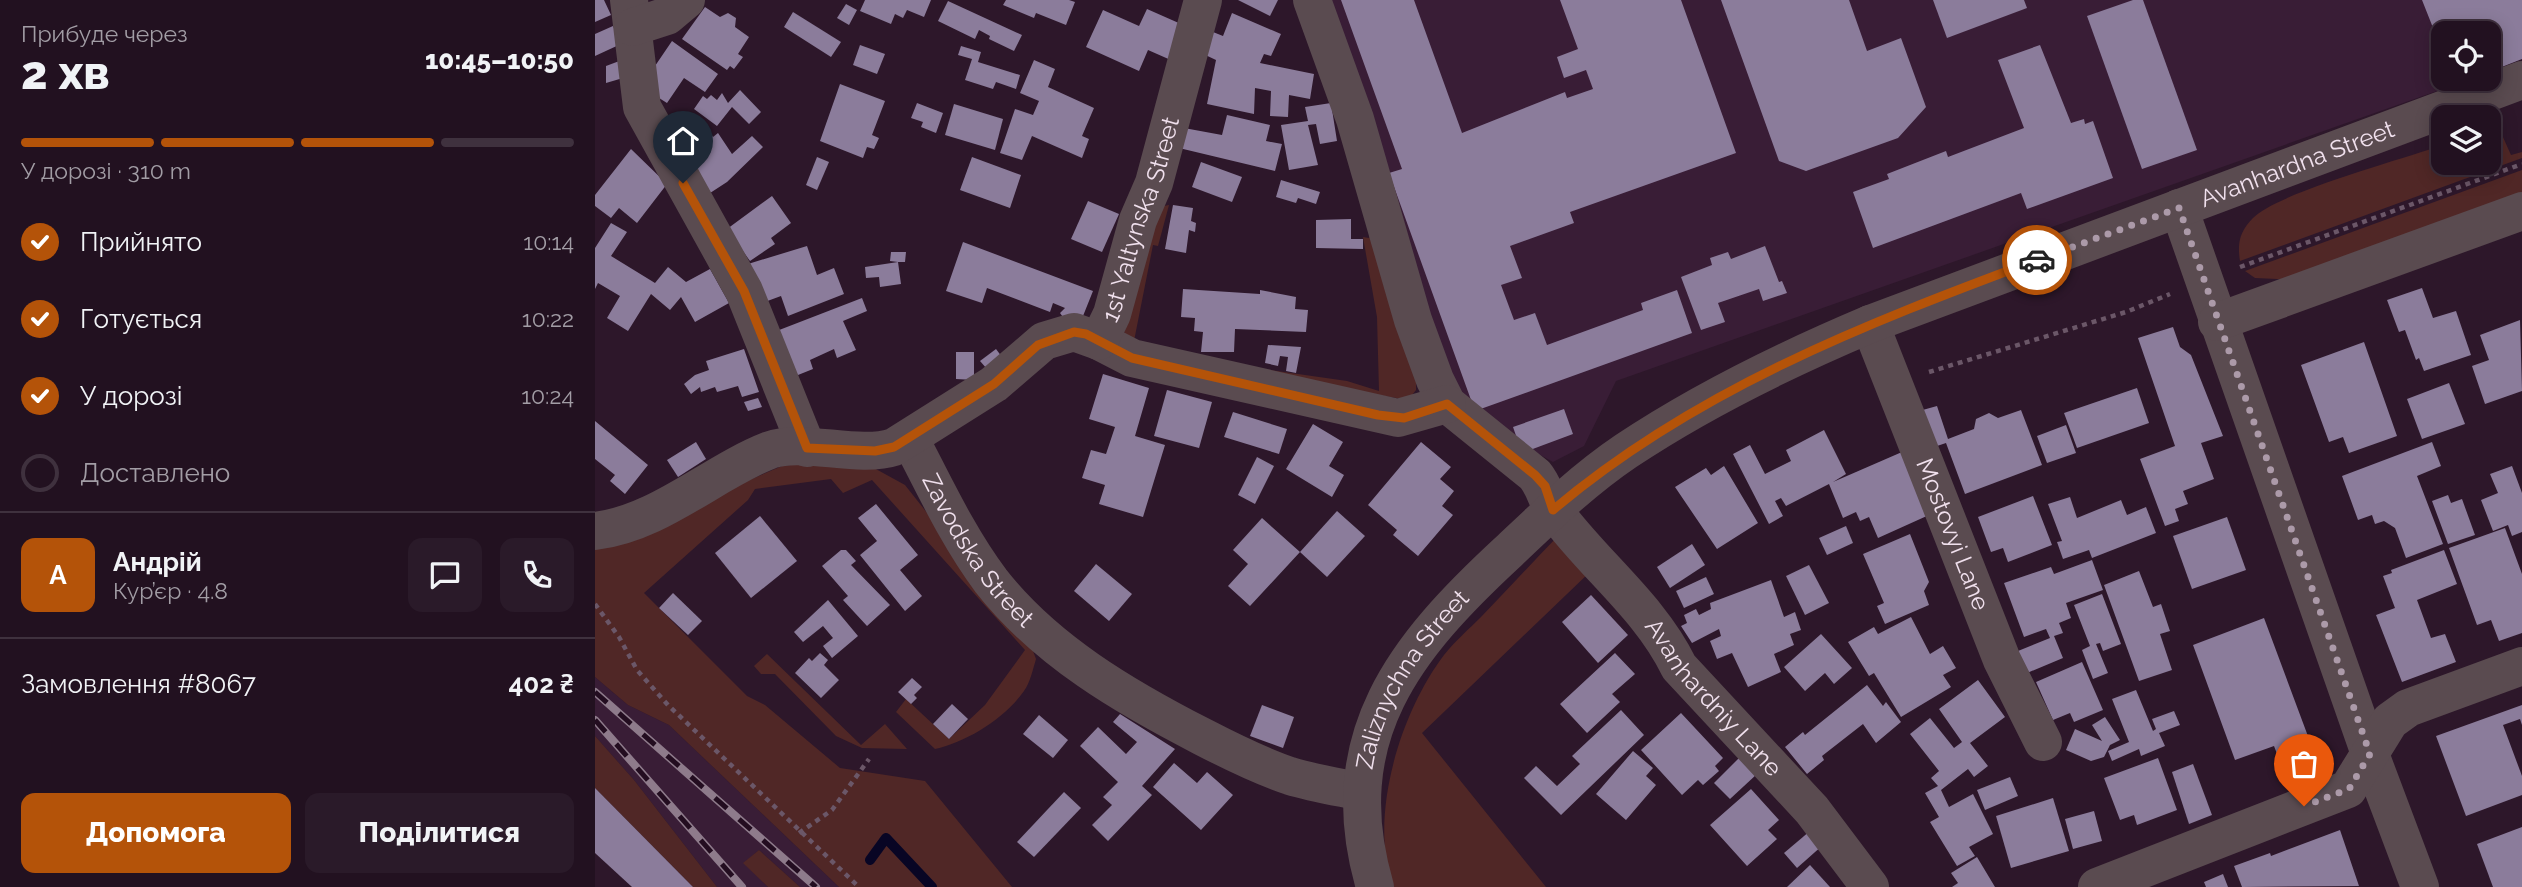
<!DOCTYPE html>
<html lang="uk">
<head>
<meta charset="utf-8">
<style>
  :root { --surface:#221120; --page:#2a1a29; --text:#f1f3f6; --muted:#a29da5; --line:#3f313e; --accent:#b45309 }
  body { margin:0; font-family:Raleway,sans-serif; background:var(--page); color:var(--text); height:100vh; display:flex; flex-direction:column; font-size:26px; white-space:nowrap }
  * { box-sizing:border-box; margin:0 }
  p { font-size:23px; color:var(--muted) }
  .icon { flex:none; width:38px; height:38px; fill:none; stroke:currentColor; stroke-width:2; stroke-linecap:round; stroke-linejoin:round }
  .map { position:relative; flex:1; overflow:hidden }
  .side { display:flex; flex-direction:column; background:var(--surface); width:595px }
  .side>* { flex:none }
  .tools { position:absolute; left:1836px; top:21px; display:grid; gap:14px }
  .tools a { display:grid; place-items:center; width:70px; height:70px; border-radius:14px; background:var(--surface); box-shadow:0 4px 18px #0003,0 0 0 2px var(--line); font-size:35px }
  .pin { position:absolute; display:grid; place-items:center; width:60px; height:60px; color:#fff; margin:-72px -30px; border-radius:50% 50% 50% 0; rotate:-45deg; box-shadow:0 0 7px #0007 }
  .pin .icon { rotate:45deg }
  .courier { position:absolute; display:grid; place-items:center; width:70px; height:70px; margin:-35px; border:5px solid #b45309; border-radius:50%; background:#fff; color:#222; box-shadow:0 2px 9px #0007 }
  .head em { font-style:normal; font-weight:800 }
  .head div { display:flex; flex-direction:column-reverse }
  .head { display:flex; align-items:center; justify-content:space-between; height:119px; padding:0 21px }
  h1 { font-size:46px; font-weight:800; line-height:52px }
  .bar { display:grid; grid-template-columns:repeat(4,1fr); gap:10px 7px; align-content:center; height:84px; padding:0 21px }
  .bar i { height:9px; border-radius:5px; background:var(--line) }
  .bar .selected { background:var(--accent) }
  .bar p { grid-column:span 4 }
  .line { display:flex; align-items:center; gap:18px; padding:0 21px; border-top:2px solid var(--line) }
  .line div { flex:1 }
  .round { display:grid; place-items:center; flex:none; width:74px; height:74px; border-radius:14px; background:var(--page) }
  ol { padding:0 21px; list-style:none }
  li { display:flex; align-items:center; gap:21px; height:77px }
  li p { margin-inline-start:auto }
  li .icon { padding:7px; border-radius:50%; background:var(--accent); color:#fff; stroke-width:4 }
  li:last-child { color:var(--muted) }
  li i { width:38px; height:38px; border:4px solid var(--line); border-radius:50% }
  .primary-button { display:flex; gap:14px; margin-top:auto; padding:14px 21px }
  .primary-button a { flex:1; height:80px; border-radius:14px; background:var(--accent); color:#fff; font-size:28px; font-weight:800; line-height:80px; text-align:center }
  .primary-button a+a { background:var(--page); color:var(--text) }
  main { display:flex; flex:1; min-height:0 }
  .map>svg:first-child { display:block }
</style>
</head>
<body>
<main>
<section class="side">
<div class="head"><div><h1>2 хв</h1><p>Прибуде через</p></div><em>10:45–10:50</em></div>
<div class="bar"><i class="selected"></i><i class="selected"></i><i class="selected"></i><i></i><p>У дорозі · 310 m</p></div>
<ol>
<li><svg class="icon" aria-label="check" viewBox="0 0 24 24"><path d="M5 12l5 5 9-10"/></svg>Прийнято<p>10:14</p></li>
<li><svg class="icon" aria-label="check" viewBox="0 0 24 24"><path d="M5 12l5 5 9-10"/></svg>Готується<p>10:22</p></li>
<li><svg class="icon" aria-label="check" viewBox="0 0 24 24"><path d="M5 12l5 5 9-10"/></svg>У дорозі<p>10:24</p></li>
<li><i></i>Доставлено</li>
</ol>
<div class="line" style="height:126px"><b class="round" style="background:var(--accent);color:#fff">А</b><div><b>Андрій</b><p>Кур’єр · 4.8</p></div><a class="round"><svg class="icon" aria-label="chat" viewBox="0 0 24 24"><path d="M4 5h16v11H9l-5 4z"/></svg></a><a class="round"><svg class="icon" aria-label="phone" viewBox="0 0 24 24"><path d="M5 4h4l2 5-3 2q2 4 5 5l2-3 5 2v4C11 20 4 13 5 4z"/></svg></a></div>
<div class="line" style="height:91px"><div>Замовлення #8067</div><b>402 ₴</b></div>
<div class="primary-button"><a>Допомога</a><a>Поділитися</a></div>
</section>
<div class="map">
<svg width="1927" height="887" viewBox="0 0 1927 887">
  <rect width="100%" height="100%" fill="#2d172a"/>
  <g fill="#391d36">
    <polygon points="727,0 1927,0 1927,59 1894,72 1894,33 1848,33 1848,79 1876,79 1021,381 989,446 958,462 875,416 851,378"/>
    <polygon points="0,677 33,705 74,725 244,887 205,887 164,850 149,863 173,887 122,887 39,780 0,736"/>
  </g>
  <g fill="#502726">
    <path d="M1903 126 1916 155 1927 152V158L1645 261C1642 243 1645 231 1658 218 1682 193 1808 159 1848 145V163H1894V129Z"/>
    <polygon points="1927,170 1927,198 1702,280 1660,278 1650,271"/>
    <polygon points="574,205 563,246 558,245 539,341 634,364 752,381 784,391 782,317 768,237 774,238 777,227 821,366 821,390 813,400 538,353 529,332 558,208"/>
    <path d="M238 460 279 468 310 485 435 643 441 659C438 669 435 683 429 691 410 718 372 742 340 749L301 712 311 699 354 739 390 705 430 650 277 480 248 493 236 479 160 489 153 500 49 593 152 696 170 705 245 768 330 781 417 887H244L74 725 33 705 0 677V546L187 466Z"/>
    <path d="M963 536 996 571 827 733 951 887H798C773 817 805 713 849 655 859 642 874 629 886 617 912 590 937 563 963 536Z"/>
    <polygon points="172,654 266,745 290,724 312,749 267,748 241,736 180,674 166,674 159,666"/>
    <polygon points="0,736 39,780 122,887 98,887 0,788"/>
    <polygon points="164,850 205,887 173,887 148,863"/>
  </g>
  <g fill="none" stroke-linecap="round" stroke-linejoin="round">
    <polyline stroke="#080524" stroke-width="10" points="275,860 291,838 337,887"/>
  </g>
  <g fill="#8b7c9b">
    <polygon points="0,0 9,0 16,15 0,22"/>
    <polygon points="270,0 336,0 329,17 312,10 308,18 300,14 296,24 265,11"/>
    <polygon points="411,0 474,0 480,2 471,25 441,13 439,18 408,5"/>
    <polygon points="643,0 683,0 675,16"/>
    <polygon points="746,0 819,0 867,133 970,92 972,98 998,89 991,70 969,78 962,57 983,49 965,0 1086,0 1141,153 975,212 979,223 915,246 927,278 906,285 919,320 940,313 952,345 1048,310 1046,303 1082,290 1097,333 880,411 794,173 807,169"/>
    <polygon points="1126,0 1254,0 1272,51 1306,38 1331,107 1303,138 1211,171 1184,161"/>
    <polygon points="1338,0 1429,0 1432,8 1352,38"/>
    <polygon points="1538,0 1548,0 1602,150 1547,169 1492,16"/>
    <polygon points="1827,0 1927,0 1927,59 1894,72 1894,33 1848,33 1848,53"/>
    <polygon points="353,1 427,35 419,51 394,39 395,36 384,30 380,39 343,21"/>
    <polygon points="251,4 262,10 254,25 242,18"/>
    <polygon points="110,7 125,17 133,13 141,18 140,27 154,37 143,54 148,57 139,69 135,66 132,70 87,39"/>
    <polygon points="552,9 586,24 578,61 553,50 544,71 491,47 508,10 544,26"/>
    <polygon points="198,12 246,42 236,57 189,27"/>
    <polygon points="637,13 686,34 676,56 669,54 665,63 719,74 715,99 694,95 693,117 675,116 676,91 660,88 659,114 612,104 621,60 604,52 613,30 628,36"/>
    <polygon points="18,26 26,44 0,56 0,34"/>
    <polygon points="77,41 123,74 110,92 89,78 72,103 56,93 60,66"/>
    <polygon points="265,45 290,54 282,74 258,65"/>
    <polygon points="1445,45 1476,123 1489,119 1490,124 1498,121 1518,178 1432,209 1426,193 1278,248 1258,192 1294,179 1292,174 1351,151 1353,157 1429,128 1403,60"/>
    <polygon points="366,46 386,52 383,62 425,75 421,89 401,82 398,89 370,80 377,59 363,55"/>
    <polygon points="27,60 28,78 11,83 11,66"/>
    <polygon points="439,60 460,69 453,87 499,108 487,136 494,139 487,158 437,136 427,160 405,153 420,109 438,115 444,101 425,93"/>
    <polygon points="245,84 290,101 277,135 284,138 279,149 272,147 268,158 225,141"/>
    <polygon points="145,90 166,112 154,124 137,107 122,126 99,109 108,96 112,99 116,95 122,100 127,93 133,103"/>
    <polygon points="322,103 348,113 341,133 326,127 328,122 316,118"/>
    <polygon points="736,103 742,141 725,144 721,124 713,125 723,165 694,170 686,125 713,121 710,107"/>
    <polygon points="359,104 408,119 400,150 350,135"/>
    <polygon points="632,115 675,125 671,141 687,144 680,171 584,148 589,128 627,135"/>
    <polygon points="107,120 118,137 123,133 137,154 157,136 168,147 132,182 112,195 76,141"/>
    <polygon points="36,149 72,184 42,223 24,208 16,218 0,206 0,195"/>
    <polygon points="222,157 234,162 222,190 211,185"/>
    <polygon points="377,157 426,175 415,208 365,190"/>
    <polygon points="606,162 647,177 637,202 597,187"/>
    <polygon points="686,180 725,192 721,204 703,198 701,203 681,197"/>
    <polygon points="177,196 196,223 176,238 180,244 155,261 132,229"/>
    <polygon points="493,201 524,214 507,252 476,239"/>
    <polygon points="578,205 598,208 596,221 601,223 600,232 594,230 591,253 570,249"/>
    <polygon points="756,219 756,239 768,239 768,249 721,248 721,220"/>
    <polygon points="16,223 32,232 16,256 60,283 73,267 91,282 115,269 134,303 100,322 86,297 75,310 56,294 33,331 12,318 25,296 3,283 0,289 0,248"/>
    <polygon points="368,242 498,291 488,316 473,324 465,313 470,308 458,303 455,312 392,288 387,303 351,291"/>
    <polygon points="212,246 222,275 239,268 249,294 193,316 186,296 167,303 153,264"/>
    <polygon points="1170,246 1184,282 1187,281 1192,293 1168,301 1164,289 1123,303 1130,322 1106,330 1086,277 1117,265 1115,258 1133,252 1136,259"/>
    <polygon points="296,252 311,252 310,262 303,262 306,284 285,287 284,277 271,278 270,267 303,262 295,261"/>
    <polygon points="1827,288 1838,318 1861,311 1876,355 1829,371 1824,358 1821,360 1810,330 1804,332 1792,300"/>
    <polygon points="588,289 665,294 665,290 701,297 700,309 713,310 711,332 640,329 639,352 606,352 608,332 599,331 600,318 586,317"/>
    <polygon points="267,298 272,311 248,321 261,350 242,358 239,349 215,360 218,369 198,377 179,332"/>
    <polygon points="1925,320 1927,391 1890,404 1877,366 1894,360 1885,335"/>
    <polygon points="1578,327 1585,347 1596,355 1628,436 1606,443 1619,479 1588,491 1593,504 1580,509 1584,521 1570,526 1545,459 1580,446 1543,338"/>
    <polygon points="1769,342 1802,436 1754,453 1748,437 1734,442 1706,365"/>
    <polygon points="673,345 706,347 701,373 691,371 693,357 685,356 683,366 670,363"/>
    <polygon points="149,349 164,392 147,397 143,386 122,392 120,387 106,392 105,387 96,394 89,384 100,375 114,370 111,361"/>
    <polygon points="401,349 407,357 392,369 385,361"/>
    <polygon points="361,352 379,352 379,380 361,379"/>
    <polygon points="508,374 554,388 540,436 570,445 548,517 504,504 510,485 487,478 496,450 511,454 520,427 494,419"/>
    <polygon points="1854,383 1870,424 1827,439 1812,399"/>
    <polygon points="1542,388 1554,423 1482,448 1469,413"/>
    <polygon points="572,390 617,402 604,448 559,436"/>
    <polygon points="163,398 167,407 153,411 149,402"/>
    <polygon points="1342,406 1353,439 1379,429 1381,419 1394,413 1403,418 1426,410 1447,465 1370,494 1351,443 1339,447 1324,411"/>
    <polygon points="969,409 978,434 927,453 918,427"/>
    <polygon points="638,412 692,429 684,454 629,437"/>
    <polygon points="0,421 53,465 30,494 15,481 20,475 0,459"/>
    <polygon points="718,424 748,442 734,466 749,475 737,497 691,469"/>
    <polygon points="1471,425 1481,453 1452,463 1442,436"/>
    <polygon points="1229,430 1251,474 1238,482 1307,452 1334,515 1283,538 1274,517 1265,521 1261,512 1248,518 1234,484 1191,506 1186,498 1180,501 1188,516 1174,524 1138,454 1155,445 1170,474 1196,461 1191,450"/>
    <polygon points="101,442 111,459 83,477 72,460"/>
    <polygon points="826,442 856,467 845,479 859,491 847,506 858,515 823,556 798,535 802,530 773,505"/>
    <polygon points="1837,442 1846,466 1822,476 1848,544 1811,558 1800,528 1789,521 1780,524 1777,515 1763,520 1747,476"/>
    <polygon points="662,457 679,466 660,504 643,495"/>
    <polygon points="1129,466 1163,523 1122,549 1080,487 1111,468 1116,475"/>
    <polygon points="1917,466 1927,493 1927,532 1917,536 1913,525 1898,531 1886,500 1903,493 1895,474"/>
    <polygon points="1853,495 1856,503 1867,499 1880,535 1853,544 1837,501"/>
    <polygon points="1438,496 1457,545 1413,562 1408,548 1396,552 1383,517"/>
    <polygon points="1475,497 1482,518 1526,500 1532,515 1551,507 1561,533 1497,558 1494,550 1468,559 1462,542 1467,541 1453,504"/>
    <polygon points="281,504 323,555 305,570 327,596 310,611 265,555 282,541 263,518"/>
    <polygon points="742,511 770,536 732,577 705,552"/>
    <polygon points="165,516 202,561 156,598 120,553"/>
    <polygon points="1632,517 1651,570 1597,589 1578,536"/>
    <polygon points="667,518 705,552 655,606 633,586 653,564 638,550"/>
    <polygon points="1251,526 1258,543 1232,555 1224,538"/>
    <polygon points="1910,528 1927,574 1927,633 1904,641 1896,620 1882,625 1854,548"/>
    <polygon points="1315,534 1334,582 1329,591 1334,605 1290,624 1282,606 1289,603 1268,554"/>
    <polygon points="1097,544 1110,565 1075,588 1062,567"/>
    <polygon points="246,550 251,550 261,561 256,565 295,605 272,626 248,600 253,596 227,566"/>
    <polygon points="1849,550 1862,584 1822,600 1836,638 1850,634 1861,662 1807,682 1781,615 1800,608 1788,576 1797,573 1796,570"/>
    <polygon points="1497,560 1508,590 1471,603 1476,618 1464,623 1468,633 1459,636 1468,658 1432,673 1423,651 1455,638 1451,629 1429,637 1409,583 1456,567 1459,574"/>
    <polygon points="501,564 537,594 514,621 479,591"/>
    <polygon points="1214,565 1234,603 1210,615 1191,576"/>
    <polygon points="1544,571 1558,607 1566,604 1575,631 1565,634 1577,670 1544,681 1509,585"/>
    <polygon points="1111,577 1119,594 1089,608 1081,591"/>
    <polygon points="1176,580 1189,617 1200,612 1206,630 1195,634 1199,645 1179,654 1186,672 1153,687 1137,653 1122,659 1115,641 1126,636 1124,629 1097,643 1086,626 1092,623 1089,615 1101,609 1104,615 1116,609 1115,603"/>
    <polygon points="78,593 107,621 93,635 64,608"/>
    <polygon points="1507,594 1526,644 1508,651 1505,643 1501,644 1513,673 1498,679 1487,650 1495,646 1479,605"/>
    <polygon points="996,595 1033,635 1003,663 967,622"/>
    <polygon points="233,600 263,636 237,658 228,646 238,638 228,626 208,642 199,632"/>
    <polygon points="1316,617 1335,654 1348,646 1361,668 1348,675 1356,687 1306,717 1279,673 1274,676 1253,642 1279,627 1283,634"/>
    <polygon points="1669,618 1717,747 1684,759 1679,746 1640,760 1598,645"/>
    <polygon points="1226,634 1257,668 1239,684 1230,673 1210,691 1189,667"/>
    <polygon points="225,653 233,660 229,665 244,680 226,698 200,673 214,658 217,661"/>
    <polygon points="1020,653 1040,674 1017,694 1025,702 992,733 965,704"/>
    <polygon points="1487,662 1508,710 1479,722 1475,713 1458,720 1441,682"/>
    <polygon points="317,678 327,687 319,695 322,698 316,704 303,692"/>
    <polygon points="1383,680 1410,717 1375,743 1393,766 1379,777 1373,769 1346,790 1354,807 1378,794 1398,834 1374,847 1380,856 1362,866 1335,822 1344,817 1330,793 1343,786 1336,778 1344,771 1315,734 1335,718 1359,748 1367,742 1344,709"/>
    <polygon points="1272,685 1288,706 1291,702 1306,722 1281,743 1268,724 1227,756 1229,760 1212,774 1190,747 1208,732 1210,735"/>
    <polygon points="1541,690 1558,731 1561,729 1557,719 1579,711 1585,725 1564,733 1570,746 1546,756 1544,749 1517,761 1513,751 1534,742 1517,699"/>
    <polygon points="357,704 373,719 354,739 338,724"/>
    <polygon points="667,705 699,717 688,748 655,736"/>
    <polygon points="1927,705 1927,725 1925,719 1908,725 1927,776 1927,795 1871,816 1841,736"/>
    <polygon points="1026,710 1049,735 966,815 929,778 941,766 962,786 985,764 977,756"/>
    <polygon points="1086,713 1128,758 1120,766 1124,771 1108,785 1103,780 1087,795 1046,750"/>
    <polygon points="525,714 580,749 547,786 557,795 513,841 497,825 517,805 508,797 523,782 485,746 503,727 531,754 542,742 518,722"/>
    <polygon points="444,715 473,740 458,758 428,734"/>
    <polygon points="1510,717 1525,740 1515,745 1509,757 1496,761 1471,750 1480,729 1507,741 1497,725"/>
    <polygon points="1038,751 1058,768 1051,776 1061,785 1031,820 1001,794"/>
    <polygon points="1144,758 1162,774 1135,799 1119,783"/>
    <polygon points="1563,758 1582,810 1542,825 1539,815 1525,820 1509,778"/>
    <polygon points="579,763 602,783 612,772 638,795 606,830 558,787"/>
    <polygon points="1598,764 1617,815 1594,824 1577,772"/>
    <polygon points="1415,777 1423,796 1390,810 1382,790"/>
    <polygon points="0,788 98,887 37,887 0,853"/>
    <polygon points="1156,789 1184,820 1173,830 1182,839 1152,866 1115,825"/>
    <polygon points="469,792 486,808 439,857 422,842"/>
    <polygon points="1458,798 1474,851 1416,868 1401,816"/>
    <polygon points="1499,811 1507,841 1478,849 1470,819"/>
    <polygon points="1927,827 1927,887 1898,887 1882,844"/>
    <polygon points="1745,830 1764,886 1647,887 1639,866 1675,853 1676,856"/>
    <polygon points="1215,831 1228,845 1202,868 1189,853"/>
    <polygon points="1382,857 1400,887 1357,887 1363,883 1356,873"/>
    <polygon points="1215,865 1235,887 1192,887"/>
    <polygon points="1628,874 1633,887 1611,887 1609,882"/>
  </g>
  <g fill="none" stroke-linecap="round" stroke-linejoin="round">
    <g stroke="#6b5768" stroke-width="4.5" stroke-dasharray="5 5" stroke-linecap="butt">
      <polyline points="1645,267 1927,164"/>
      <polyline points="1334,372 1531,312 1575,294"/>
      <polyline points="0,604 24,637 42,670 73,705 264,887"/>
      <polyline points="204,833 237,810 274,759"/>
    </g>
    <g stroke="#5a4b50" stroke-width="38">
      <polyline points="34,0 47,107 149,291 212,448"/>
      <path id="s1" d="M717 0 760 119 818 320 840 380 852 404 940 475C950 487 951 500 960 512 999 565 1055 607 1084 667L1217 810 1275 887"/>
      <polyline points="38,27 72,16 91,0"/>
      <polyline points="1584,208 1775,754 1825,887"/>
      <polyline points="1622,322 1927,211"/>
      <path id="s2" d="M1275 324 1407 660 1448 742"/>
      <polyline points="504,341 537,358 803,418 852,404"/>
      <path id="s3" d="M315 439C340 487 363 537 396 581 451 651 530 697 608 737 635 751 665 766 695 776 718 783 743 787 767 792"/>
      <path id="s4" d="M0 531C65 523 116 473 175 450 208 438 263 459 299 447L399 384 449 341 479 332 504 341 517 314 543 220 559 183 608 0"/>
      <path id="s5" d="M780 887C736 737 810 647 914 551 951 516 988 480 1031 451 1106 401 1192 359 1275 324L1927 80"/>
      <polyline points="1502,887 1753,789 1795,721 1813,708 1927,666"/>
    </g>
    <defs>
      <g id="rail">
        <polyline points="0,692 221,887"/>
        <polyline points="0,720 147,887"/>
      </g>
    </defs>
    <use href="#rail" stroke="#8e7b8b" stroke-width="8"/>
    <use href="#rail" stroke="#230d20" stroke-width="5" stroke-dasharray="16" stroke-linecap="butt"/>
  </g>
  <g fill="none" stroke-linecap="round" stroke-linejoin="round">
    <polyline stroke="#ac9aa9" stroke-width="7" stroke-dasharray="0 12.6" points="1442,260 1584,208 1775,754 1754,789 1709,806"/>
    <path stroke="#b45309" stroke-width="9" d="M88 183 149 291 212 448 280 451 299 447 399 384 443 345 479 332 491 334 537 358 783 415 809 418 852 404 940 475 950 486 958 510C1100 390 1270 324 1442 260"/>
  </g>
  <g text-anchor="middle" stroke-width="5" stroke-linejoin="round" paint-order="stroke">
    <g font-size="24" fill="#f0e0ed" stroke="#230d20">
      <text dy="8" stroke="none"><textPath href="#s5" startOffset="1272">Avanhardna Street</textPath></text>
      <text dy="8" stroke="none"><textPath href="#s4" startOffset="690">1st Yaltynska Street</textPath></text>
      <text dy="8" stroke="none"><textPath href="#s2" startOffset="226">Mostovyi Lane</textPath></text>
      <text dy="8" stroke="none"><textPath href="#s3" startOffset="131">Zavodska Street</textPath></text>
      <text dy="8" stroke="none"><textPath href="#s5" startOffset="222">Zaliznychna Street</textPath></text>
      <text dy="8" stroke="none"><textPath href="#s1" startOffset="826">Avanhardniy Lane</textPath></text>
    </g>
  </g>
</svg>
<div class="tools">
<a><svg class="icon" aria-label="locate" viewBox="0 0 24 24"><circle cx="12" cy="12" r="6"/><path d="M12 2v4M12 18v4M2 12h4M18 12h4"/></svg></a>
<a><svg class="icon" aria-label="layers" viewBox="0 0 24 24"><path d="M12 4l9 5-9 5-9-5zM3 14l9 5 9-5"/></svg></a>
</div>
<div class="pin" style="left:1709px;top:806px;background:#ea580c"><svg class="icon" aria-label="bag" viewBox="0 0 24 24"><path d="M5 8h14l-1 12H6zM9 8a3 3 0 0 1 6 0"/></svg></div>
<div class="pin" style="left:88px;top:183px;background:#1f2937"><svg class="icon" aria-label="home" viewBox="0 0 24 24"><path d="M3 11l9-7 9 7M6 9v11h12V9"/></svg></div>
<div class="courier" style="left:1442px;top:260px"><svg class="icon" aria-label="car" viewBox="0 0 24 24"><path d="M5 17H2v-5l4-1 3-4h7l3 4 3 1v5h-3M9 17h6M6 11h13"/><circle cx="7" cy="17" r="2"/><circle cx="17" cy="17" r="2"/></svg></div>
</div>
</main>
</body>
</html>
